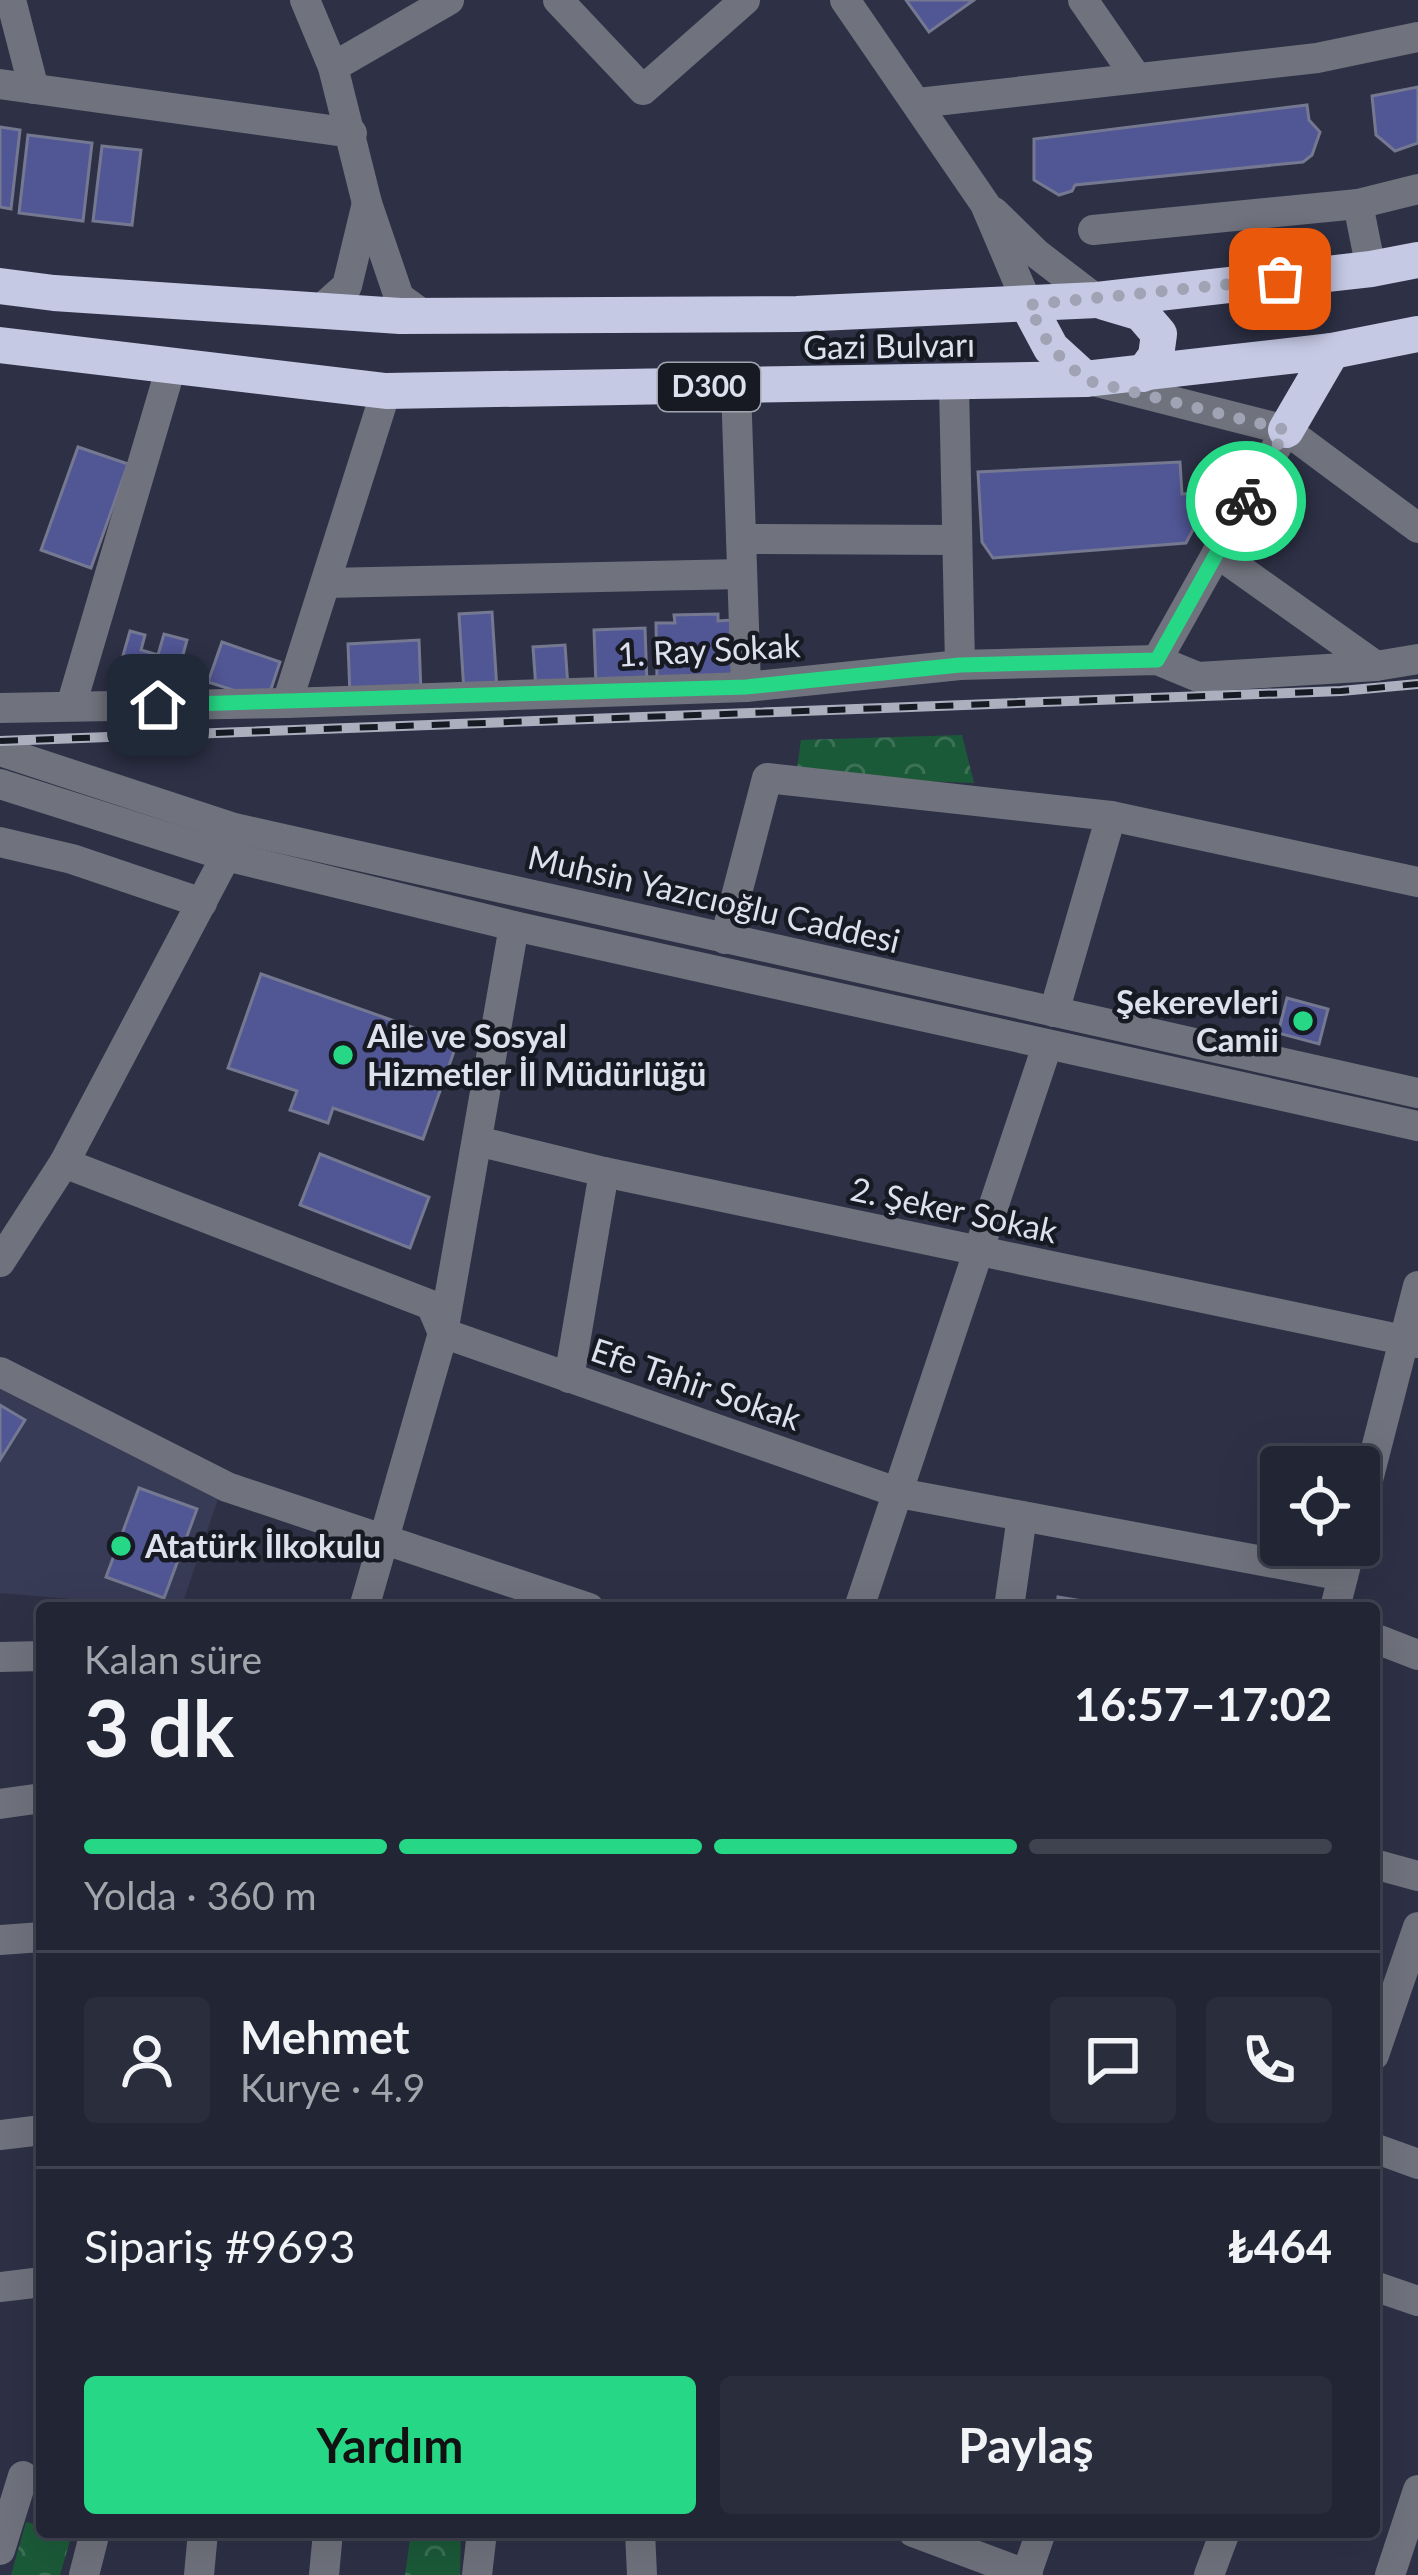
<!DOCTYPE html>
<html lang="tr">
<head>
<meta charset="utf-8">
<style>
  :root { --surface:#222534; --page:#2a2d3c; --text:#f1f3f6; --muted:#a2a5ac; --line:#3f424f; --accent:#26d886 }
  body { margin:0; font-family:Lato,sans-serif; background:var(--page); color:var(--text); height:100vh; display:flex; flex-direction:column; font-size:45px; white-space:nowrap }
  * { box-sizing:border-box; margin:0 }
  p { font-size:39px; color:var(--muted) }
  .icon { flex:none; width:66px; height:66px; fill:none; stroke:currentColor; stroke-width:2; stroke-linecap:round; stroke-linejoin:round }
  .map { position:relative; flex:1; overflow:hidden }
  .drawer { position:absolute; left:36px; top:1602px; width:1344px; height:936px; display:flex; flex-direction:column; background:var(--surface); border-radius:12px; box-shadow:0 12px 48px #0002,0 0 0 3px var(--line) }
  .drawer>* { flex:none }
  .controls { position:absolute; left:1260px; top:1446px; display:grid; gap:24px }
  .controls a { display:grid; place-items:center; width:120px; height:120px; border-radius:12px; background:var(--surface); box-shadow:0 12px 48px #0002,0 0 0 3px var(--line); font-size:60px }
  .pin { position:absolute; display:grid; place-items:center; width:102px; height:102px; color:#fff; margin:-51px; border-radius:24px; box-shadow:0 6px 18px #0006 }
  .courier { position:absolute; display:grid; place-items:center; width:120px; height:120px; margin:-60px; border:9px solid #26d886; border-radius:50%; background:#fff; color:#222; box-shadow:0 3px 15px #0007 }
  .overview em { font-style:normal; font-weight:700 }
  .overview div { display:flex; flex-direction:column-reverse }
  .overview { display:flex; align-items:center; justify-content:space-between; height:204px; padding:0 48px }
  h1 { font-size:78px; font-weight:700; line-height:90px }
  .bar { display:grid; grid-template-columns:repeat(4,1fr); gap:18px 12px; align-content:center; height:144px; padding:0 48px }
  .bar i { height:15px; border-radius:9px; background:var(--line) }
  .bar .current { background:var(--accent) }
  .bar p { grid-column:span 4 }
  .line { display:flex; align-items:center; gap:30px; padding:0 48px; border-top:3px solid var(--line) }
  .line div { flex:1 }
  .round { display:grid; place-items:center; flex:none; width:126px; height:126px; border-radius:12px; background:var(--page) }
  .button { display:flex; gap:24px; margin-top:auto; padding:24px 48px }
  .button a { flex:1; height:138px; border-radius:12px; background:var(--accent); color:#111; font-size:48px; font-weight:700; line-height:138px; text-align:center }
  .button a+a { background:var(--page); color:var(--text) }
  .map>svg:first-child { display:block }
</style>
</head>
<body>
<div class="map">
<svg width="1418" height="2575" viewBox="0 0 1418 2575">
  <defs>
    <pattern id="park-crowns" width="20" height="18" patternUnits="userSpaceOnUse" patternTransform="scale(3)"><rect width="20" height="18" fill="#1b5a39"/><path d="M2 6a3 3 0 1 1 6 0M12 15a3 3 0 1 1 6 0" fill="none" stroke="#3c7156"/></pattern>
  </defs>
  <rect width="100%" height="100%" fill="#2e3146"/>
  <polygon fill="#373b56" points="0,1389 218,1499 181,1608 0,1593"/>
  <g fill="url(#park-crowns)">
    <polygon points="962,735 974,783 796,776 801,740"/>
    <polygon points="26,2522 42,2526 42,2532 72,2534 60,2575 11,2575"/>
    <polygon points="411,2532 461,2532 460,2575 405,2575"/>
  </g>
  <g fill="#515695" stroke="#747890" stroke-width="3">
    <polygon points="906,0 974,0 929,32"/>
    <polygon points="1418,87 1418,143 1395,151 1376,135 1372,96"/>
    <polygon points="1307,105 1309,120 1320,132 1312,155 1303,162 1075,185 1072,191 1059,195 1034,180 1034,139"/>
    <polygon points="0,127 20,130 11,209 0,207"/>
    <polygon points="28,135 92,143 83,221 19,213"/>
    <polygon points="102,146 141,150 132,225 93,221"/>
    <polygon points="78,447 128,464 91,568 41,550"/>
    <polygon points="1180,462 1182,494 1213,492 1186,543 993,558 982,542 978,472"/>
    <polygon points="492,612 497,690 464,692 459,614"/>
    <polygon points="718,614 718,621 731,620 733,677 657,679 656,623 675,623 674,615"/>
    <polygon points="645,628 647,684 596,686 594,630"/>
    <polygon points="130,631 145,635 141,650 158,655 164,634 187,640 170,702 114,687"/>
    <polygon points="419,640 421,692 350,695 348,644"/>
    <polygon points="222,642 280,662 267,701 208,682"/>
    <polygon points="565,645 568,687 536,689 533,647"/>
    <polygon points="261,974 457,1043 423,1139 333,1108 328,1123 290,1110 297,1091 228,1068"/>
    <polygon points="1287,998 1328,1009 1319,1044 1278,1033"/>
    <polygon points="320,1154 429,1197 410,1248 300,1205"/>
    <polygon points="0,1405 25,1420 0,1460"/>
    <polygon points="139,1488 197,1509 164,1598 106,1577"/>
    <polygon points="1058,1597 1126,1608 1057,1608"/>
  </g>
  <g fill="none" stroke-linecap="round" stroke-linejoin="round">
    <g stroke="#70727d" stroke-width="30">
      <polyline points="11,0 34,89"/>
      <polyline points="305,0 333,67 367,203 399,297 425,316"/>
      <polyline points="558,0 643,90 745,0"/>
      <polyline points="845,0 985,204 1028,305"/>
      <polyline points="1083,0 1136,77"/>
      <polyline points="333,67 449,0"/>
      <polyline points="0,84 352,133"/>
      <polyline points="918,103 1317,58 1418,37"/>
      <polyline points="1358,204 1371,269"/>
      <polyline points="994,212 1037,254 1097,300"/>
      <polyline points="1093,230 1358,204 1418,189"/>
      <polyline points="320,310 347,286 367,203"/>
      <polyline points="1097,382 1286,430 1418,528"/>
      <polyline points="954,385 960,665"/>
      <polyline points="736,387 746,687"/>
      <polyline points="741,539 957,540"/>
      <polyline points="1217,553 1376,666"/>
      <polyline points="326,583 742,574"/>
      <polyline points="1157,660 1286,430"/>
      <polyline points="287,703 386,391"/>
      <polyline points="71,706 171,367"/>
      <polyline points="0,708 287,703 746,687 960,665 1157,660 1198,677 1376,666 1418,659"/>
      <polyline points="0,751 234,828 1418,1093"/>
      <polyline points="0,784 226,856 514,926 1418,1126"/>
      <polyline points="0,842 72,859 202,903"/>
      <polyline points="725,939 767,778 1111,816 1418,882"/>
      <polyline points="1054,1012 1111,816"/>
      <polyline points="477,1141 604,1172 1418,1343"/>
      <polyline points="64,1163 431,1305 443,1333 899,1493 1343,1576"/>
      <polyline points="0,1262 64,1163 226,856 232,836"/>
      <polyline points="0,1372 227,1487 589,1608"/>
      <polyline points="569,1378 604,1172"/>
      <polyline points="1359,1515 1418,1286"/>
      <polyline points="364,1608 443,1333 514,926"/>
      <polyline points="859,1608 1047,1046"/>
      <polyline points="1009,1608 1022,1516"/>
      <polyline points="1335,1608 1351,1545"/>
      <polyline points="1374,1638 1418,1655"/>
      <polyline points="0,1657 42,1656"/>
      <polyline points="0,1804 42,1798"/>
      <polyline points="1374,1864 1418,1876"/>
      <polyline points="0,1940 42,1937"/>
      <polyline points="1374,2055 1418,1927"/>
      <polyline points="0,2135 42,2130"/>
      <polyline points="1374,2148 1418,2164"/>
      <polyline points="1374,2286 1418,2301"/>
      <polyline points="0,2287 42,2282"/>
      <polyline points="640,2532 642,2575"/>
      <polyline points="913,2532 1028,2575"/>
      <polyline points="0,2550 23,2476"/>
      <polyline points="84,2575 95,2532"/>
      <polyline points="199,2575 203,2532"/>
      <polyline points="324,2575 328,2532"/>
      <polyline points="477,2575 482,2532"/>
      <polyline points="1026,2575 1041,2532"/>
      <polyline points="1209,2575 1225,2532"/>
      <polyline points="1390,2575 1418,2490"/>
    </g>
    <g stroke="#c5c9e4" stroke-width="36">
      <polyline points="0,286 54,293 400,316 797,314 1097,300 1371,269 1418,260"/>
      <polyline points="1104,302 1141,313 1159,334 1156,356 1143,374"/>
      <polyline points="1028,305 1051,348 1085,379"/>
      <polyline points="0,345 386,391 1085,379 1332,351 1418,334"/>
      <polyline points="1286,430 1332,351"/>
    </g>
    <defs>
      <polyline id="rail" points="0,741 1341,691 1418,684"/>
    </defs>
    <use href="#rail" stroke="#acafbe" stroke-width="10"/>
    <use href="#rail" stroke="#181a23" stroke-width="6" stroke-dasharray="18" stroke-linecap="butt"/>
  </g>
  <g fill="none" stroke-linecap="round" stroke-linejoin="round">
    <polyline stroke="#a0a3b3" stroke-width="12" stroke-dasharray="0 21.6" points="1246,501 1286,430 1085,380 1051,348 1028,305 1280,279"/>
    <polyline stroke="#26d886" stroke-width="15" points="158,705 746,687 960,665 1157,660 1246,501"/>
  </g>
  <g fill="#26d886" stroke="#181a23" stroke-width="4.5">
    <circle cx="1303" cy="1021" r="12"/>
    <circle cx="343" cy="1055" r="12"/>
    <circle cx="121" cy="1546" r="12"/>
  </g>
  <g text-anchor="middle" stroke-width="9" stroke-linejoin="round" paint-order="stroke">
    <rect fill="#181a23" stroke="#a2a5b0" stroke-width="3" x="658" y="363" width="102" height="48" rx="9"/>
    <g font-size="30" font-weight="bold" fill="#dde0ed">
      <text x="709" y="397">D300</text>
    </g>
    <g font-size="33" fill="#dde0ed" stroke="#181a23">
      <text transform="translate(889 346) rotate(-1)" y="12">Gazi Bulvarı</text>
      <text transform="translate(709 650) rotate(-3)" y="12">1. Ray Sokak</text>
      <text transform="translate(714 899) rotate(13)" y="12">Muhsin Yazıcıoğlu Caddesi</text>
      <text transform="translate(954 1210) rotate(12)" y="12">2. Şeker Sokak</text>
      <text transform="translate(696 1384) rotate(19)" y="12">Efe Tahir Sokak</text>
    </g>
    <g font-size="33" font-weight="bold" fill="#dde0ed" stroke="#181a23" text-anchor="start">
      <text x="1279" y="1014" text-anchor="end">Şekerevleri<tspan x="1279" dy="38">Camii</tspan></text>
      <text x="367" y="1048">Aile ve Sosyal<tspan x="367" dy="38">Hizmetler İl Müdürlüğü</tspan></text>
      <text x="145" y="1558">Atatürk İlkokulu</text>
    </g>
  </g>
</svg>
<div class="controls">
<a><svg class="icon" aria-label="locate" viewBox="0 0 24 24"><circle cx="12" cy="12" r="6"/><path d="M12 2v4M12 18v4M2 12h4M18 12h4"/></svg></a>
</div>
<div class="pin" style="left:1280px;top:279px;background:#ea580c"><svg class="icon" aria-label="bag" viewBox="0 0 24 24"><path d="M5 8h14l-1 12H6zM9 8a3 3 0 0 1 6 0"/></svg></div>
<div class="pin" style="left:158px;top:705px;background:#1f2937"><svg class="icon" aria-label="home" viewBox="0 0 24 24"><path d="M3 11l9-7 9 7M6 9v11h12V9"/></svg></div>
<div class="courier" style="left:1246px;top:501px"><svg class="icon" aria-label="bike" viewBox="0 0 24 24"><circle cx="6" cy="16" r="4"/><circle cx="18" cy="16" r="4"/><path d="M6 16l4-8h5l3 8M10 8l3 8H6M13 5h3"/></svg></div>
<section class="drawer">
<div class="overview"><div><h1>3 dk</h1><p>Kalan süre</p></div><em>16:57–17:02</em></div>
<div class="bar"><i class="current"></i><i class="current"></i><i class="current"></i><i></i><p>Yolda · 360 m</p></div>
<div class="line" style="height:216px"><a class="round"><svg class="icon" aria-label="person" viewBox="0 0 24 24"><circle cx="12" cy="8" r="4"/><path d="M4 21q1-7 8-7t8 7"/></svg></a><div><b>Mehmet</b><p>Kurye · 4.9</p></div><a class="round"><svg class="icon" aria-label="chat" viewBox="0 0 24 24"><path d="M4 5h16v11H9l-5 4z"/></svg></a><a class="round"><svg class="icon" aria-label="phone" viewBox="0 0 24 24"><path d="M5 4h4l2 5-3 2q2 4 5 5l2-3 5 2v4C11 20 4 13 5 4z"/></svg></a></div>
<div class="line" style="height:156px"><div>Sipariş #9693</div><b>₺464</b></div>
<div class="button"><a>Yardım</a><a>Paylaş</a></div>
</section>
</div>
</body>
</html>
